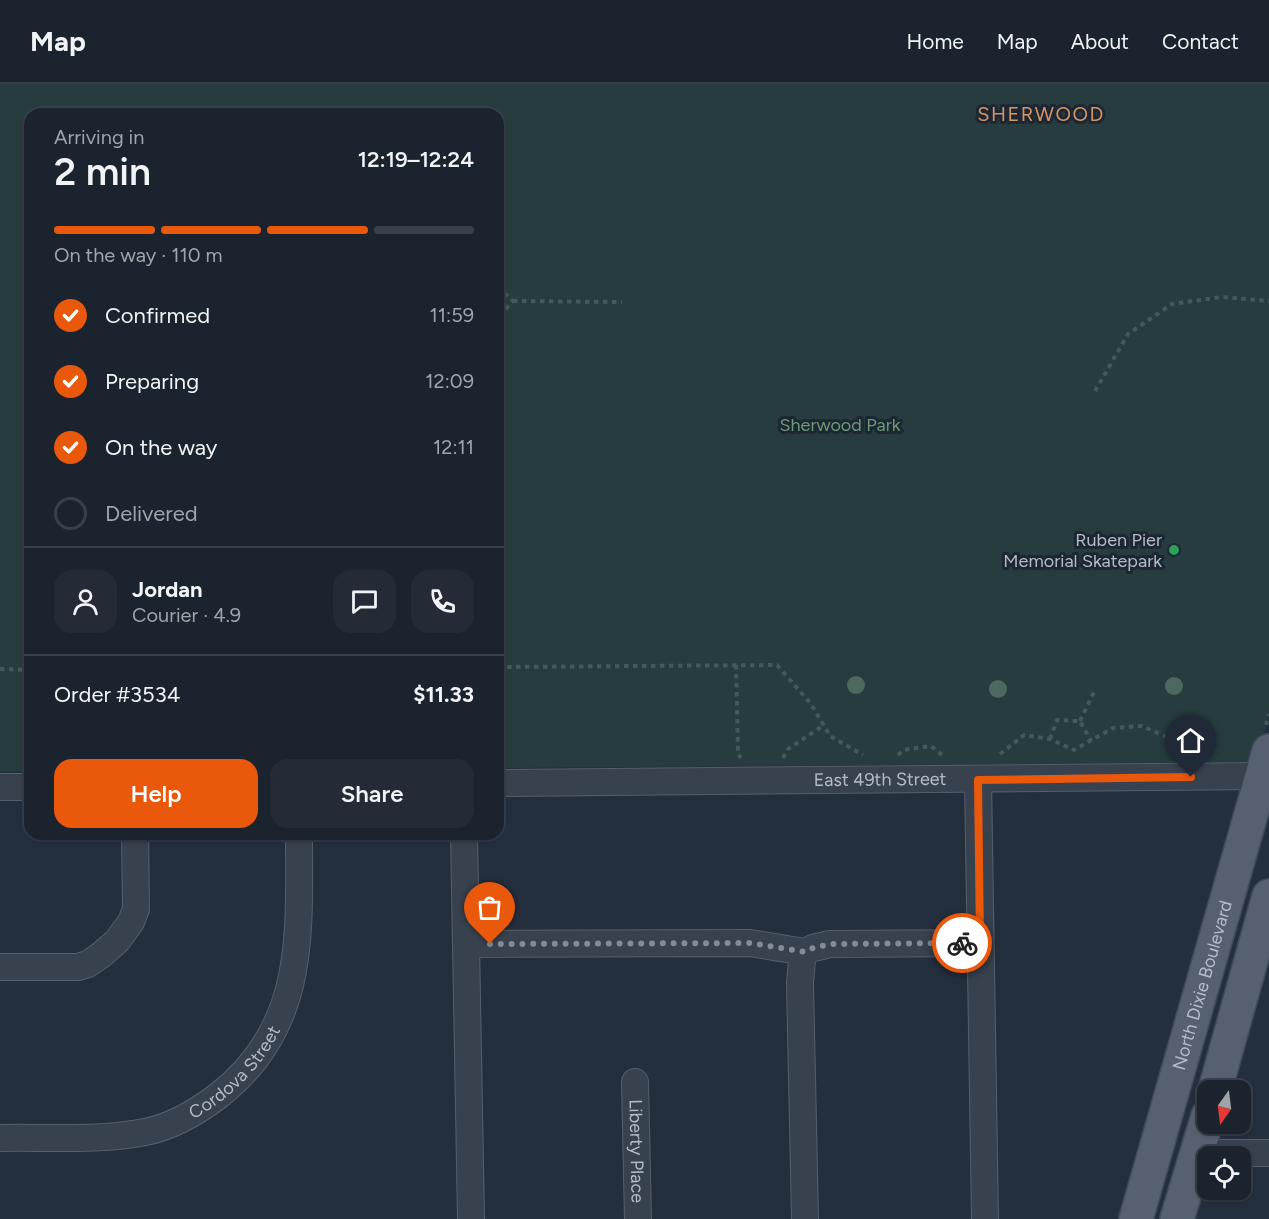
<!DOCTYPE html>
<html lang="en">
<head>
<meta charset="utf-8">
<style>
  :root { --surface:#1b232e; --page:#242b36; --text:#f1f3f6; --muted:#a0a4aa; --line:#39404a; --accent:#ea580c }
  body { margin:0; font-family:Figtree,sans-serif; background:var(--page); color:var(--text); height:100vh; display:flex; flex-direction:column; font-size:22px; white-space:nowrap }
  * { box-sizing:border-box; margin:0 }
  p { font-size:20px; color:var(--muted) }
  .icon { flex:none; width:33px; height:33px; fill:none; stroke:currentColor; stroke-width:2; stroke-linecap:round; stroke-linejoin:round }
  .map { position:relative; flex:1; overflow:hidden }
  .drawer { position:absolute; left:24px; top:24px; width:480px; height:732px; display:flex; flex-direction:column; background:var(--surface); border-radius:18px; box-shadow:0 2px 4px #0004,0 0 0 2px var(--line) }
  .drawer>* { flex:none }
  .needle { width:39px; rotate:194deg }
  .tools { position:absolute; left:1197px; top:996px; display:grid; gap:12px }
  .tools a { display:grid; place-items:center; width:54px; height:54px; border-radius:12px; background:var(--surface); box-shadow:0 2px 4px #0004,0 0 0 2px var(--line); font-size:30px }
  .pin { position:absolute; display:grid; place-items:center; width:51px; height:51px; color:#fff; margin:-62px -26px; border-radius:50% 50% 50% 0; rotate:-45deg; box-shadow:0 0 6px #0007 }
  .pin .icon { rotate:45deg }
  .courier { position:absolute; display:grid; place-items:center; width:60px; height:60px; margin:-30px; border:4px solid #ea580c; border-radius:50%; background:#fff; color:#222; box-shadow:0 2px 8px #0007 }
  .overview em { font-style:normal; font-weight:600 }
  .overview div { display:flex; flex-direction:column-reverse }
  .overview { display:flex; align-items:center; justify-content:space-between; height:102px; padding:0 30px }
  h1 { font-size:39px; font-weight:600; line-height:45px }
  .bar { display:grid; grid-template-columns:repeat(4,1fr); gap:9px 6px; align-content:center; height:72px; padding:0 30px }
  .bar i { height:8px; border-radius:4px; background:var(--line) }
  .bar .active { background:var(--accent) }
  .bar p { grid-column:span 4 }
  .line { display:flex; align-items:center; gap:15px; padding:0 30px; border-top:2px solid var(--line) }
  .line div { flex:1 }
  .round { display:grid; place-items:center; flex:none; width:63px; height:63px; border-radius:18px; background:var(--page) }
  ol { padding:0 30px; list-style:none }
  li { display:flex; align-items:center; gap:18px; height:66px }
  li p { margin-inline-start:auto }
  li .icon { padding:6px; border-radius:50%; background:var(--accent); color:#fff; stroke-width:4 }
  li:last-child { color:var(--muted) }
  li i { width:33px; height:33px; border:3px solid var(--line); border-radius:50% }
  .action { display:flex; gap:12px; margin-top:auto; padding:12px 30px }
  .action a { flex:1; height:69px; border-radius:18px; background:var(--accent); color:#fff; font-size:24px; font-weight:600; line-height:69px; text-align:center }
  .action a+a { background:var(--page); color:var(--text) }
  header { display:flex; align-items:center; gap:36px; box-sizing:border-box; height:84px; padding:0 30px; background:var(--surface); border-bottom:2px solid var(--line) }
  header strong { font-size:28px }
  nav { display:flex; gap:33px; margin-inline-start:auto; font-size:21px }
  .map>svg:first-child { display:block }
</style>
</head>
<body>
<header>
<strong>Map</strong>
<nav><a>Home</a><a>Map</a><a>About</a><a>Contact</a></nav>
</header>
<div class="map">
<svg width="1269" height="1135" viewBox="0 0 1269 1135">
  <rect width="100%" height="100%" fill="#242f3e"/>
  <polygon fill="#263c3f" points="0,0 1269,0 1269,630 1256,678 498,684 498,30 30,30 30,687 0,688"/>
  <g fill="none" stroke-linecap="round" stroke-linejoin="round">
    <defs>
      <g id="minor">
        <polyline points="978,696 985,1135"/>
        <path id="s1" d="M498 699 1262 692"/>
        <polyline points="0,703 30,703"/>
        <polyline points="464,750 471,1135"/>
        <polyline points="466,860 750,859 805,868"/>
        <polyline points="0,883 78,883 88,880 101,871 117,857 131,838 136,825 135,750"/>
        <path id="s2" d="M635 998 638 1135"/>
        <path id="s3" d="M0 1054C45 1053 102 1057 145 1048 171 1043 197 1028 218 1012 307 943 299 850 299 750"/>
        <polyline points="1197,1069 1269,1069"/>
        <polyline points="805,1135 800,899 802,876 805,868 813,864 830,860 980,859"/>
      </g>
      <g id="major">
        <polyline points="1215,1006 1269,812"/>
        <path id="s4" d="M1136 1135 1269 667"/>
        <polyline points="1177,1135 1208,1032"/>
      </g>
    </defs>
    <use href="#minor" stroke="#565f6c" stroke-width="28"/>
    <use href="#major" stroke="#414a57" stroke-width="36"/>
    <g stroke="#44595c" stroke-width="4" stroke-dasharray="4.5 4.5" stroke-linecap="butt">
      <polyline points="498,203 513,217 498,233"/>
      <polyline points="513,217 622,218"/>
      <polyline points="1095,307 1128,250 1172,220 1222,213 1269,217"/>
      <polyline points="736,581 738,670 741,674"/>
      <polyline points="498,583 777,581 811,620 830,652 863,671"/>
      <polyline points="0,585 30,586"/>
      <polyline points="1080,637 1094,608"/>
      <polyline points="1266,641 1269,630"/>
      <polyline points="1050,655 1057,636 1080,637 1091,657"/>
      <polyline points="1000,670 1024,651 1050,655 1074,666 1113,644 1142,642 1169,654 1181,668"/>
      <polyline points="898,671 903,666 931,662 942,671"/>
      <polyline points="783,674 788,665 824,641"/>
    </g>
    <use href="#minor" stroke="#38414e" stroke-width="26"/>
    <use href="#major" stroke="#56606e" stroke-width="33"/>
  </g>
  <g fill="#4b6a5d">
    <circle cx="856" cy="601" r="9"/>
    <circle cx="1174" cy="602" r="9"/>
    <circle cx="998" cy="605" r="9"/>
  </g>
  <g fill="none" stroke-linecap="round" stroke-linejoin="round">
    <polyline stroke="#828b98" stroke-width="6" stroke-dasharray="0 10.8" points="490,860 750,859 805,868 813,864 830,860 962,859"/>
    <polyline stroke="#ea580c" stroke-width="8" points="962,859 980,859 978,696 1191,693"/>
  </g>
  <circle fill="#2e9e5b" stroke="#1d2633" stroke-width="2" cx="1174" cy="466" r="6"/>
  <g text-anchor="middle" stroke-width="6" stroke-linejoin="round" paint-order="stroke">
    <g font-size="18" fill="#6b9a76" stroke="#1d2633">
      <text x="840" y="347">Sherwood Park</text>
    </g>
    <g font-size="18" fill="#b4bcc9" stroke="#1d2633" text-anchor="end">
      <text x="1162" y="462">Ruben Pier<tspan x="1162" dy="21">Memorial Skatepark</tspan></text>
    </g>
    <g font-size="18" fill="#b4bcc9" stroke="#1d2633">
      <text dy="6" stroke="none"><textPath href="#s1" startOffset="382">East 49th Street</textPath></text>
      <text dy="6" stroke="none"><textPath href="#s4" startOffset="243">North Dixie Boulevard</textPath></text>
      <text dy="6" stroke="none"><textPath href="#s3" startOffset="256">Cordova Street</textPath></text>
      <text dy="6" stroke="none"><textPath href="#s2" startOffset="69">Liberty Place</textPath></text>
    </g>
    <g font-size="20" letter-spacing="1.5" fill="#d59563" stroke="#1d2633">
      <text x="1041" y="37">SHERWOOD</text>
    </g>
  </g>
</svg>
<div class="tools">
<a><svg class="needle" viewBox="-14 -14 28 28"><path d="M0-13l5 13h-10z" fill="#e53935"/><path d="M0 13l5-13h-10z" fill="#a0a4aa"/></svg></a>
<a><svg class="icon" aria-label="locate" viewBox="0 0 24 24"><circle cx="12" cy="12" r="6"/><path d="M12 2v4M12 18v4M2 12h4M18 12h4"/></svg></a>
</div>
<div class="pin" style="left:490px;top:860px;background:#ea580c"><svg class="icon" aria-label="bag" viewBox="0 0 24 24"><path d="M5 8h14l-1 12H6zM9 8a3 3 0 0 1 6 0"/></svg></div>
<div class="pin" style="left:1191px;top:693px;background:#1f2937"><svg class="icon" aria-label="home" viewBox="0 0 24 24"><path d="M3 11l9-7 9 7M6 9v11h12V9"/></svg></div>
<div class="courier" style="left:962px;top:859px"><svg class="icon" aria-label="bike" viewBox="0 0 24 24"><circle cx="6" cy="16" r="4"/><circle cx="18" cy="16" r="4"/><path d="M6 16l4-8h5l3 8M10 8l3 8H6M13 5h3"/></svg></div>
<section class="drawer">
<div class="overview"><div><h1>2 min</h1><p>Arriving in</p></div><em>12:19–12:24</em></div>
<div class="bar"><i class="active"></i><i class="active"></i><i class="active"></i><i></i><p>On the way · 110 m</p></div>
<ol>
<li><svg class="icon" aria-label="check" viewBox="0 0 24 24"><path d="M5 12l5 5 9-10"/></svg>Confirmed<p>11:59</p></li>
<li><svg class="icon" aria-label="check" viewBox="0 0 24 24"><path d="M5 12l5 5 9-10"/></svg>Preparing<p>12:09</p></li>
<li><svg class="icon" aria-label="check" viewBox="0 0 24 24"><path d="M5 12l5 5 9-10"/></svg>On the way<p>12:11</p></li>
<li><i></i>Delivered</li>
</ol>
<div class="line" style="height:108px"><a class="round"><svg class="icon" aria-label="person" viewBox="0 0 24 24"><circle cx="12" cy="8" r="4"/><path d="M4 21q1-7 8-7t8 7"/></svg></a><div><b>Jordan</b><p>Courier · 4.9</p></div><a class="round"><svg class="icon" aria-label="chat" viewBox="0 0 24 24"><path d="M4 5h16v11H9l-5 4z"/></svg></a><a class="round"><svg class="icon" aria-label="phone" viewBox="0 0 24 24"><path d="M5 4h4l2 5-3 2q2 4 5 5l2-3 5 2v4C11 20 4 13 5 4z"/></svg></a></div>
<div class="line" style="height:78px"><div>Order #3534</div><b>$11.33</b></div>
<div class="action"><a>Help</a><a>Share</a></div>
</section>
</div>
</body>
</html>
